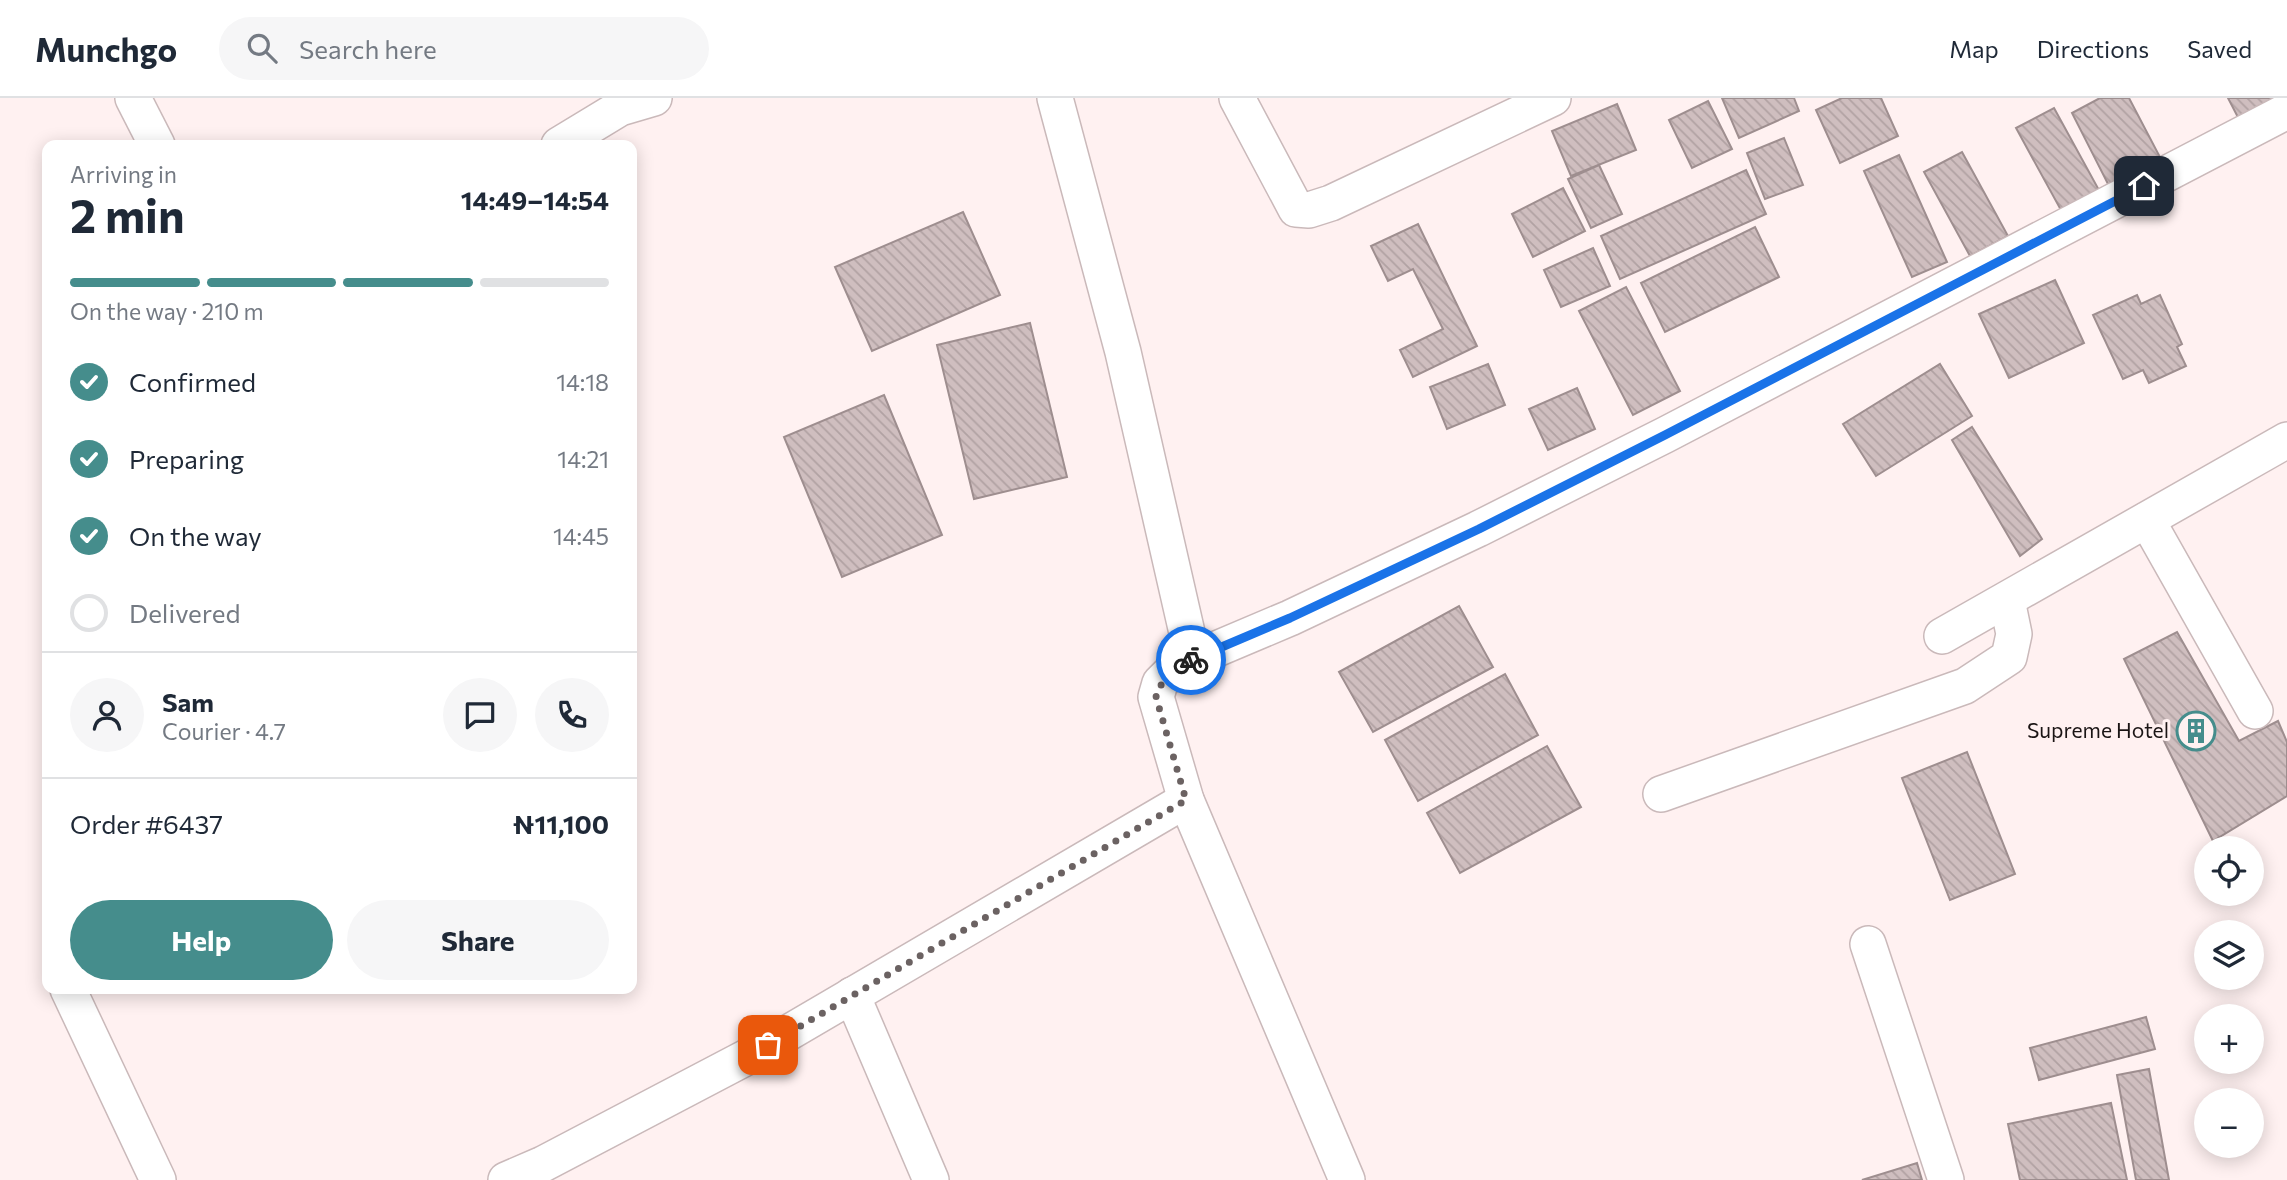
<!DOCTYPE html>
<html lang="en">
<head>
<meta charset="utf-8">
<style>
  :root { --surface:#fff; --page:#f6f6f7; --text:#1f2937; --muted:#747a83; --line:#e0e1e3; --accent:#458d8c }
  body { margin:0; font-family:Commissioner,sans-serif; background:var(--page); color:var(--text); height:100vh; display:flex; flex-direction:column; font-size:26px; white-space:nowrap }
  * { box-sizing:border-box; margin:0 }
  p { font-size:23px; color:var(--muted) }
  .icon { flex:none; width:38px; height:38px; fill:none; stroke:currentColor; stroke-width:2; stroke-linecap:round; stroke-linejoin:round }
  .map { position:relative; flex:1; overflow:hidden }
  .side { position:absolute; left:42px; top:42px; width:595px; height:854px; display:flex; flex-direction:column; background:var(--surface); border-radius:14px; box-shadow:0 4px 18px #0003 }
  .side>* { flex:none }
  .tools { position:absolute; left:2194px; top:738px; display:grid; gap:14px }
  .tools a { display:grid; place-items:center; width:70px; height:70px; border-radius:50%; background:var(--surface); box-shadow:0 4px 18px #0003; font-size:35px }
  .pin { position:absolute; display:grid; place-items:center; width:60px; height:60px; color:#fff; margin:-30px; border-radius:14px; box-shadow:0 4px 10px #0006 }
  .courier { position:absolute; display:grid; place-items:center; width:70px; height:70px; margin:-35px; border:5px solid #1a73e8; border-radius:50%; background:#fff; color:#222; box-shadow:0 2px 9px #0007 }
  .head em { font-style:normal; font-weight:700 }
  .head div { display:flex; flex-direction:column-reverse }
  .head { display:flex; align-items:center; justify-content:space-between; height:119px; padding:0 28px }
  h1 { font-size:46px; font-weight:700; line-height:52px }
  .bar { display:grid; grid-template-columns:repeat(4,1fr); gap:10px 7px; align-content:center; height:84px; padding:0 28px }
  .bar i { height:9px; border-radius:5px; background:var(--line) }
  .bar .selected { background:var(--accent) }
  .bar p { grid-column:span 4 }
  .line { display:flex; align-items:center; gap:18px; padding:0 28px; border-top:2px solid var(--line) }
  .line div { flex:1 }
  .round { display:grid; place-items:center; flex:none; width:74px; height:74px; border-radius:37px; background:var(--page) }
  ol { padding:0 28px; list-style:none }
  li { display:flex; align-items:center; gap:21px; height:77px }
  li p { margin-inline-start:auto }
  li .icon { padding:7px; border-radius:50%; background:var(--accent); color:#fff; stroke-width:4 }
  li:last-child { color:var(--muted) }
  li i { width:38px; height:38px; border:4px solid var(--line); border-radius:50% }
  .action { display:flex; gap:14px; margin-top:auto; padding:14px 28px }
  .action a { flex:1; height:80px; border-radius:42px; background:var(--accent); color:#fff; font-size:28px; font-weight:700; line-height:80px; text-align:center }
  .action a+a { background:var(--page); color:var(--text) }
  header { display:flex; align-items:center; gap:42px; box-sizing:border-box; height:98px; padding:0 35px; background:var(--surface); border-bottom:2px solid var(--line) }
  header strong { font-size:33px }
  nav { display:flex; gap:38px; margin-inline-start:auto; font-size:24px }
  .search { width:490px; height:63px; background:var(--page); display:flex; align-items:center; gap:18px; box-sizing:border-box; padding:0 24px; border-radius:38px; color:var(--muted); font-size:26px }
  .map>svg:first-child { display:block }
</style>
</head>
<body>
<header>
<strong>Munchgo</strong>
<div class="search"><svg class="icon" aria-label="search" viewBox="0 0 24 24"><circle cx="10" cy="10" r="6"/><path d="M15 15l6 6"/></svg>Search here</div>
<nav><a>Map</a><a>Directions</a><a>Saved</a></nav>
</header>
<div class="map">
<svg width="2287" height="1082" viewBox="0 0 2287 1082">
  <defs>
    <pattern id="building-back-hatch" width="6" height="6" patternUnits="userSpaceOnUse" patternTransform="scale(1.75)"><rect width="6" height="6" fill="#cfbebf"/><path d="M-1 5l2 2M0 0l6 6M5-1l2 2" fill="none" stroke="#b1a2a3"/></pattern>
  </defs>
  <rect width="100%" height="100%" fill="#fff1f1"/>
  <g fill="url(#building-back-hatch)" stroke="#9e8e8f" stroke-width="2">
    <polygon points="1722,0 1794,0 1799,13 1739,40"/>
    <polygon points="1842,0 1881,0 1898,38 1840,65 1816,12"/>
    <polygon points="2100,0 2129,0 2162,63 2110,90 2072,15"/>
    <polygon points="2228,0 2287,0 2243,29"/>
    <polygon points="1708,3 1732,51 1692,70 1669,22"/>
    <polygon points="1617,6 1636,52 1571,78 1552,33"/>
    <polygon points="2054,10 2100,94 2062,114 2016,30"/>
    <polygon points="1784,40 1803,87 1765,101 1747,55"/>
    <polygon points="1962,54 2008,138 1970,158 1924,74"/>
    <polygon points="1899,57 1947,164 1912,179 1864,73"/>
    <polygon points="1599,67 1622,116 1591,130 1568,81"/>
    <polygon points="1746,72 1766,116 1620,181 1601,138"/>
    <polygon points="1563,90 1585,133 1533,159 1512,116"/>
    <polygon points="963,114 1000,197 872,253 835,169"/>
    <polygon points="1418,126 1477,248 1413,279 1400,252 1443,231 1413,171 1388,183 1371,148"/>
    <polygon points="1755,129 1779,179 1665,234 1641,185"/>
    <polygon points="1593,150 1610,188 1561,209 1544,172"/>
    <polygon points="2055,182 2084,245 2009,280 1979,216"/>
    <polygon points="1626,189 1680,293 1633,317 1579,213"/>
    <polygon points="2137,197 2141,206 2160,197 2182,246 2177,249 2186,268 2149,285 2143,272 2123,281 2093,217"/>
    <polygon points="1030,225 1067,379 974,401 937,247"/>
    <polygon points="1488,266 1505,307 1447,331 1430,289"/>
    <polygon points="1940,266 1972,318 1876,378 1843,326"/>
    <polygon points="1577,290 1595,331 1548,352 1529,311"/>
    <polygon points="884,297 942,437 842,479 784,339"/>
    <polygon points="1972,329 2042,441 2020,458 1952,342"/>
    <polygon points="1459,508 1493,569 1373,634 1339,574"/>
    <polygon points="2177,534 2239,643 2278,623 2287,644 2287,698 2213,743 2124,561"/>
    <polygon points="1505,576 1538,637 1418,703 1385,642"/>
    <polygon points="1547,648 1581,709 1460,775 1427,715"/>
    <polygon points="1967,654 2015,776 1950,802 1902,680"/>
    <polygon points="2146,919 2155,951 2039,982 2030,950"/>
    <polygon points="2149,971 2169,1082 2136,1082 2117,977"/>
    <polygon points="2111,1005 2127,1082 2020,1082 2008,1026"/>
    <polygon points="1917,1065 1922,1082 1862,1082"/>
  </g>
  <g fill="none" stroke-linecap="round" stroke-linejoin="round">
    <defs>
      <g id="minor">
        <polyline points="133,0 157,47"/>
        <polyline points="1055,0 1123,254 1193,561"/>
        <polyline points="1237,0 1296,111 1309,112 1331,105 1553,0"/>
        <polyline points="559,47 620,10 654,0"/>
        <polyline points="2147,422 2255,613"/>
        <polyline points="1942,538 2287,342"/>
        <polyline points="1661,696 1965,588 2009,559 2014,536 2007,502"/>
        <polyline points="1868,846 1946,1082"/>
        <polyline points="68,891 158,1082"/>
        <polyline points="852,897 931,1082"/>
        <polyline points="506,1082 543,1066 747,959 1186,702"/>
        <polyline points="1347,1082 1186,702 1156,599 1160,585 1171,574 1193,561 1290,520 1478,431 1665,337 2287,13"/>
      </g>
    </defs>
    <use href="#minor" stroke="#cab9ba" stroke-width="38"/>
    <use href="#minor" stroke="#fff" stroke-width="35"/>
  </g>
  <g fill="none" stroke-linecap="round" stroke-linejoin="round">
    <path stroke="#6b6262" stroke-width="7" stroke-dasharray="0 12.6" d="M768 947 1186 702 1156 599C1162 579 1174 572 1191 562"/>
    <polyline stroke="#1a73e8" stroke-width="9" points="1191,562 1290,520 1479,431 1665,337 2144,88"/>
  </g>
  <defs>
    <symbol id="building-ring" viewBox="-11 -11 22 22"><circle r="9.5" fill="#fff1f1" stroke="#458d8c" stroke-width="1.5"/><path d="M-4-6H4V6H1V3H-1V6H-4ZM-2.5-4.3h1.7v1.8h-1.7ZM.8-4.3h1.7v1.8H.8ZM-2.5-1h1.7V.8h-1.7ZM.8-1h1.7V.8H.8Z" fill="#458d8c"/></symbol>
  </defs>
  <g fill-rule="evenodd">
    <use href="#building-ring" x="2174" y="611" width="44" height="44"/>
  </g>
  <g text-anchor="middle" stroke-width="6" stroke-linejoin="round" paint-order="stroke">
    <g font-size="21" fill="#1b1515" stroke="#fff1f1" text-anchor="end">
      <text x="2169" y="640">Supreme Hotel</text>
    </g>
  </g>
</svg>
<div class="tools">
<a><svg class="icon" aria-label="locate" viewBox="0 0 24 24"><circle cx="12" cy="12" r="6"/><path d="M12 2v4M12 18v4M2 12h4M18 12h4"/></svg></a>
<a><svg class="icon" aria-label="layers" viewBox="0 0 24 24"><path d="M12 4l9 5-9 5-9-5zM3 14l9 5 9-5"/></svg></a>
<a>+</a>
<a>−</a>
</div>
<div class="pin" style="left:768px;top:947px;background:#ea580c"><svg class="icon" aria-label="bag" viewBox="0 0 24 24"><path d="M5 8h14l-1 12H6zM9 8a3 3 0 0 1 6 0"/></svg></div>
<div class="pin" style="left:2144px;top:88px;background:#1f2937"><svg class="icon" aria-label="home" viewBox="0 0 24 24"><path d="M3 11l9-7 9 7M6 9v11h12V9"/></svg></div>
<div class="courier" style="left:1191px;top:562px"><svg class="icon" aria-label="bike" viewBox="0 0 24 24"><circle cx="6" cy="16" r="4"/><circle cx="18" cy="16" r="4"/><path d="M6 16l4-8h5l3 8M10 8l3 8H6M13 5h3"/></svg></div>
<section class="side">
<div class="head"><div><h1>2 min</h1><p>Arriving in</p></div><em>14:49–14:54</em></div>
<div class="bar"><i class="selected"></i><i class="selected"></i><i class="selected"></i><i></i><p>On the way · 210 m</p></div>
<ol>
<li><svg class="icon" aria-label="check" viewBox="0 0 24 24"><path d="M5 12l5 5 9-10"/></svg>Confirmed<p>14:18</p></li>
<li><svg class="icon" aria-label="check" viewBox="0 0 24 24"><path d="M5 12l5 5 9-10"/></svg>Preparing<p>14:21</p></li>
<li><svg class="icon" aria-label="check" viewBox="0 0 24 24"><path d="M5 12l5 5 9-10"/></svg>On the way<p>14:45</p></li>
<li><i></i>Delivered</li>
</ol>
<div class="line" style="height:126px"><a class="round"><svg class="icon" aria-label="person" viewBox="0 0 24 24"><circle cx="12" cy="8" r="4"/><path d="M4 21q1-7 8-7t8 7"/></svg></a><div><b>Sam</b><p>Courier · 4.7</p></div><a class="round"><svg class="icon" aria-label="chat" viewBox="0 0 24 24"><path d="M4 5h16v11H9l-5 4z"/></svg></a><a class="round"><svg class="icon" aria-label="phone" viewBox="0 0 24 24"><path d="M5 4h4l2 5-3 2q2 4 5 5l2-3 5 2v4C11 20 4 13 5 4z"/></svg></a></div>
<div class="line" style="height:91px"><div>Order #6437</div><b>₦11,100</b></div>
<div class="action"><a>Help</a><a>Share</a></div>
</section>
</div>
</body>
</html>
